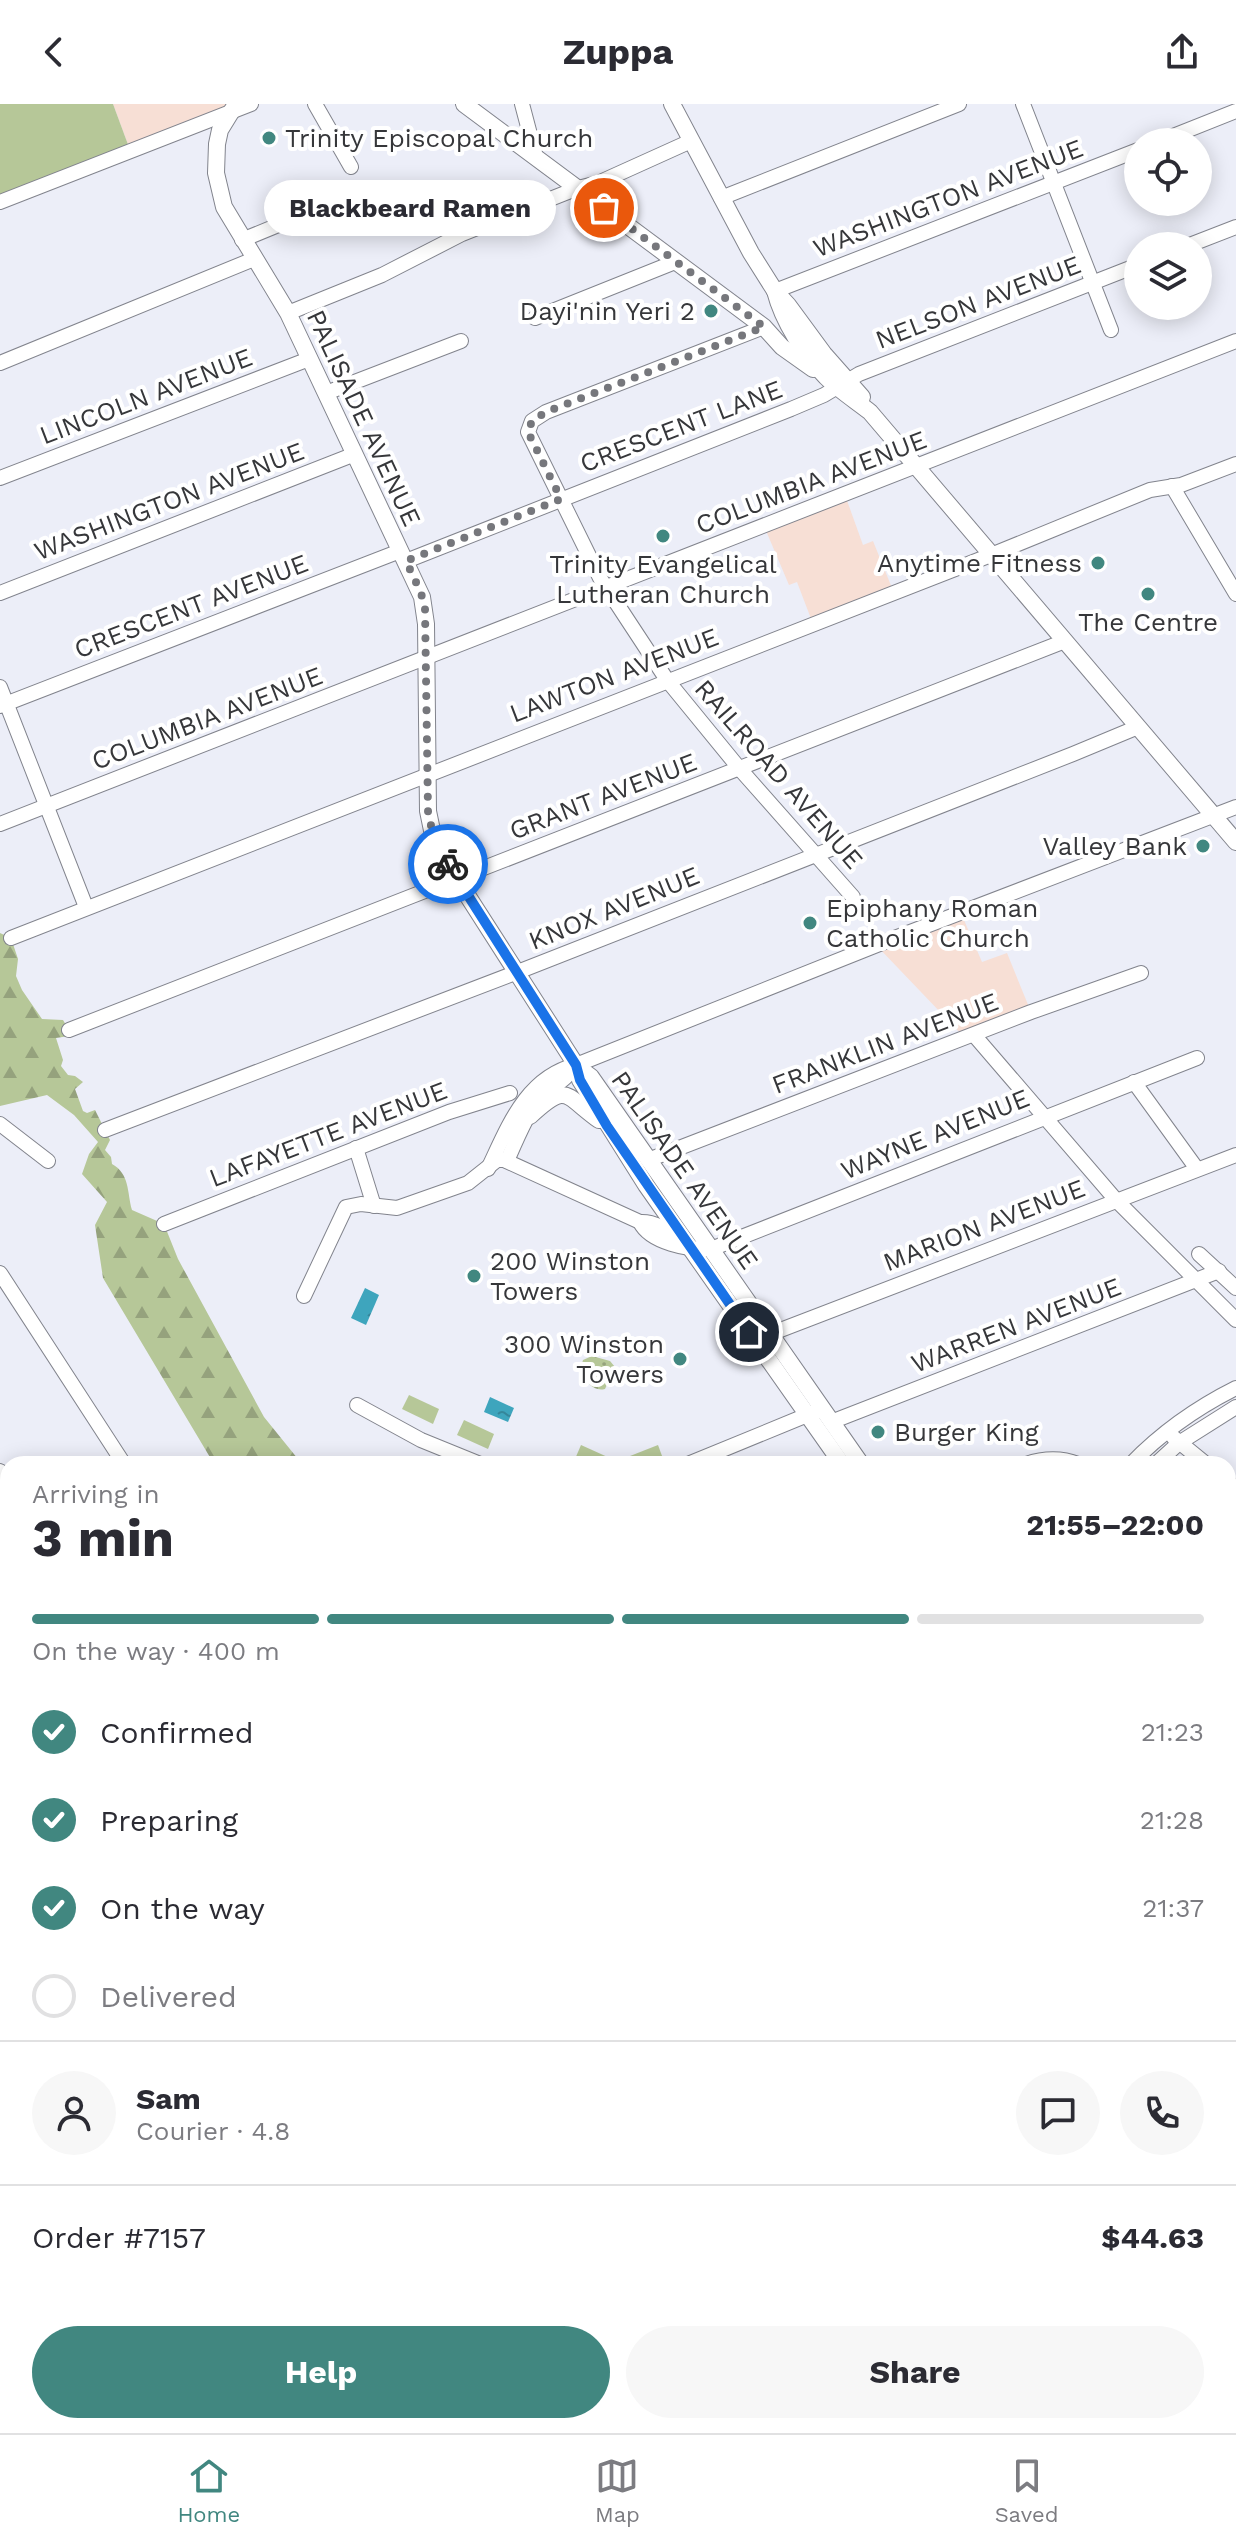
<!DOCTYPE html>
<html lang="en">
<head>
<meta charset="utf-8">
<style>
  :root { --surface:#fff; --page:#f7f7f7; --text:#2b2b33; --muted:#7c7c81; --line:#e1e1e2; --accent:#418780 }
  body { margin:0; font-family:"Work Sans",sans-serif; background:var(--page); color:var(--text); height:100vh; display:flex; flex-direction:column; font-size:30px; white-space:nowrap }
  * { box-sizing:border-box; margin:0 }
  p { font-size:26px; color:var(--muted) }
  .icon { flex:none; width:44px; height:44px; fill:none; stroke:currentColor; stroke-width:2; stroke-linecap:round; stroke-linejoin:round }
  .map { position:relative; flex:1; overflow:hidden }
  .sheet { position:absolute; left:0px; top:1352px; width:1236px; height:978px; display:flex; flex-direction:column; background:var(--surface); border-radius:24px 24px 0 0; box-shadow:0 4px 20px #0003 }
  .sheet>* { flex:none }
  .controls { position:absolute; left:1124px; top:24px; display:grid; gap:16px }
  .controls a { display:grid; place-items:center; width:88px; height:88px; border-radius:50%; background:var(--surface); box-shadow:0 4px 20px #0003; font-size:40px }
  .pin { position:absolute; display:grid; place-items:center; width:68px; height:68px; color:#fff; margin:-34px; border:4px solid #fff; border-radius:50%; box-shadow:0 2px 8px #0007 }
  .courier { position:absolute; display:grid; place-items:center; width:80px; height:80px; margin:-40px; border:6px solid #1a73e8; border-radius:50%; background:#fff; color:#222; box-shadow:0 2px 10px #0007 }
  .bubble { position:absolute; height:56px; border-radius:28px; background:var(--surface); box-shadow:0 4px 20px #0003; font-size:26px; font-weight:700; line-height:56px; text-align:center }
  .summary em { font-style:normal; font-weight:700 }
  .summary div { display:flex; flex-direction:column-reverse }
  .summary { display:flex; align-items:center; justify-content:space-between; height:136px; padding:0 32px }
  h1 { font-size:52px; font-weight:700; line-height:60px }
  .bar { display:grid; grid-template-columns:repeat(4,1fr); gap:12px 8px; align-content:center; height:96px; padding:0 32px }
  .bar i { height:10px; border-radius:6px; background:var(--line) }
  .bar .on { background:var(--accent) }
  .bar p { grid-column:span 4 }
  .line { display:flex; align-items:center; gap:20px; padding:0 32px; border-top:2px solid var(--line) }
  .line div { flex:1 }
  .round { display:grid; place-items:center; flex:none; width:84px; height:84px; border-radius:42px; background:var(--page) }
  ol { padding:0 32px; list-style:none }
  li { display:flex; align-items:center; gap:24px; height:88px }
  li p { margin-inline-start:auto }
  li .icon { padding:8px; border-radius:50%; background:var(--accent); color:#fff; stroke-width:4 }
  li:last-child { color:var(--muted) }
  li i { width:44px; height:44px; border:4px solid var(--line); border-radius:50% }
  .cta { display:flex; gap:16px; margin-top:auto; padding:16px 32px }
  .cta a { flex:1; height:92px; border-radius:48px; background:var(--accent); color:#fff; font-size:32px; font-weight:700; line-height:92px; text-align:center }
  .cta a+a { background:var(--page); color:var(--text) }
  header { display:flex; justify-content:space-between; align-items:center; height:104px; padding:0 32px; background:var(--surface); font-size:36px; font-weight:700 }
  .menu { display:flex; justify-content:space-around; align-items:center; height:112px; border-top:2px solid var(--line); background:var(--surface); font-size:22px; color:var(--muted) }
  .menu a { display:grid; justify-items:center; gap:4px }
  .menu .on { color:var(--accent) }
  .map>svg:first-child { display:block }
</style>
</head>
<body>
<header><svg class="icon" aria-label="back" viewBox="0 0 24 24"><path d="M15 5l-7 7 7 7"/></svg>Zuppa<svg class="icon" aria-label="share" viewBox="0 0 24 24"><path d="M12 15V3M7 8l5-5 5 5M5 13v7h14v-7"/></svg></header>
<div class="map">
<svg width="1236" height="2329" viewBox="0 0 1236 2329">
  <defs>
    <pattern id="forest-firs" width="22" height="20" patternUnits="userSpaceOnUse" patternTransform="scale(2)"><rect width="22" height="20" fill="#b6c798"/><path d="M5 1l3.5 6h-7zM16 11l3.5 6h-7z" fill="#95a27d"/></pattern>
    <pattern id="garden-dots" width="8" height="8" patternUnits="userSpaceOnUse" patternTransform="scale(2)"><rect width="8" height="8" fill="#b6c798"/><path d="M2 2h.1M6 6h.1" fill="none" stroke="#95a27d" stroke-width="1.8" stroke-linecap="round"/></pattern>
    <pattern id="water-ripples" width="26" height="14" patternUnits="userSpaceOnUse" patternTransform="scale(2)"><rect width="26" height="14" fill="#3ea5bd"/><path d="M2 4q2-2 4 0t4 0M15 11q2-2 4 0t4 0" fill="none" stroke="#35879b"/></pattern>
  </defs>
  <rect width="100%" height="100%" fill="#eceef8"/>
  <g fill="#f7dfd5">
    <polygon points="113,0 236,0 130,46"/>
    <polygon points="845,391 863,441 873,437 894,489 813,520 797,478 789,481 764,422"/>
    <polygon points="961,809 982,858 1007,849 1031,908 965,934 876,841"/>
  </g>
  <g fill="#b6c798">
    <polygon points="0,0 113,0 130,46 0,98"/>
    <polygon points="409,1291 439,1305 433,1320 402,1305"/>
    <polygon points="464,1316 494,1330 488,1345 457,1331"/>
    <polygon points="581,1341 612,1355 609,1360 585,1360 575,1355"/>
    <polygon points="658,1341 665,1360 632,1360 630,1352"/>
    <polygon points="636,2322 760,2322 770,2329 627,2329"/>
  </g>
  <g fill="url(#forest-firs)">
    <path d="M0 829 11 834 18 855 16 872 22 886 42 915 63 916 69 926V932L56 934 63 956 61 962 68 971 75 972 83 978 75 985 83 1007 87 1009 95 1006 110 1036 105 1046 111 1053 112 1060C130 1070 127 1088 132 1106L164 1120 178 1155 264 1313 302 1360H214L103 1174 95 1121 107 1098 82 1070 89 1050 98 1038 74 1011 47 991 0 1002Z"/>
    <polygon points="1022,2322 1085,2322 1093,2329 1031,2329"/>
  </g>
  <path fill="url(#garden-dots)" d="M592 1252 610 1257 615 1263 605 1285C593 1288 587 1277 579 1270L583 1256Z"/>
  <g fill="url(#water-ripples)">
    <polygon points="365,1184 379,1191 366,1221 351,1214"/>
    <polygon points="490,1293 514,1304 508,1318 484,1308"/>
    <polygon points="0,1940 8,1955 8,2322 160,2322 165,2329 0,2329"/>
  </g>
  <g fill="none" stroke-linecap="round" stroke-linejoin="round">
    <defs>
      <g id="minor">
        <polyline points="315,0 351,63"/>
        <polyline points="522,0 536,53"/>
        <polyline points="1023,0 1111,226"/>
        <polyline points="1158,38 1236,7"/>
        <polyline points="721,94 959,0"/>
        <polyline points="0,98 251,0"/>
        <polyline points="242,136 368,84"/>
        <polyline points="1187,142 1236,123"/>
        <polyline points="775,187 1138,46"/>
        <polyline points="288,209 382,171 462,130 578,84 598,79 691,37"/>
        <polyline points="535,214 675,158"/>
        <polyline points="764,223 546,308 532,317 528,328 600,474 667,576 739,664 853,793"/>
        <polyline points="0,259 254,155"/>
        <polyline points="326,289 461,237"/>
        <polyline points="0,374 309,255"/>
        <polyline points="1172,382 1236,490"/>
        <polyline points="406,457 791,305 824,291 859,270 1138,161"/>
        <polyline points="0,489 355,350"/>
        <polyline points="0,583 86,803"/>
        <polyline points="0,602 400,447"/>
        <polyline points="0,720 1236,237"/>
        <polyline points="11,834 991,451 1150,386 1181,381 1236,360"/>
        <polyline points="69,926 1065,537"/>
        <polyline points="974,931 1116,1096 1236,1216"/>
        <polyline points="1134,978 1197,1065"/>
        <polyline points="0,1020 48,1057"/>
        <polyline points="105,1026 515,869 1073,650 1138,623"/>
        <polyline points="356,1044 374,1102"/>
        <polyline points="648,1056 1031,908 1141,869"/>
        <path d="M507 1057C514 1041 528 1007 539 995 552 982 565 978 576 961"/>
        <path d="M488 1065C508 1023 526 973 576 961L892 835 1236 703"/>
        <path d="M640 1118C650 1139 689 1146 711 1145L1197 954"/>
        <polyline points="164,1120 449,1008 510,989"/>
        <polyline points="1199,1150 1236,1184"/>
        <polyline points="0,1169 124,1360"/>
        <path d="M304 1192 346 1103 361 1100 397 1104 468 1079 497 1056H504L640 1118C656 1117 670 1127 681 1137"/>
        <polyline points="761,1229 770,1230 1236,1051"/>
        <polyline points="357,1301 421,1336 480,1360"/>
        <polyline points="831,1318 1219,1167"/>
        <polyline points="1173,1333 1206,1360"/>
        <polyline points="688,1360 817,1307"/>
        <path d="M1026 1360C1044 1354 1060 1353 1078 1360"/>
        <path d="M1131 1360C1162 1328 1196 1304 1236 1284"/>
        <polyline points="1156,1360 1179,1339 1236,1303"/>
        <polyline points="0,1367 8,1379"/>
        <polyline points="1228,1378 1236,1385"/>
        <polyline points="0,1512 8,1524"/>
        <polyline points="1228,1562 1236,1572"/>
        <polyline points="0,1592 8,1588"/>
        <polyline points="1228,1622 1236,1616"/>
        <polyline points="0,1787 8,1784"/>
        <polyline points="0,1798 8,1797"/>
        <polyline points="1228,1928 1236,1933"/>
        <polyline points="1228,2089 1236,2094"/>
        <polyline points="1228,2178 1236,2175"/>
        <polyline points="1228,2203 1236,2214"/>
      </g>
      <g id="major">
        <polyline points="236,0 220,26 217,40 216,69 224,103 288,209 422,493 426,520 428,707 435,741 576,961 580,976 646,1081 842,1360"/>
        <polyline points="464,0 764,223 782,243 813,265"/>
        <polyline points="672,0 751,149 775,187 788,201 824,250 862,293"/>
        <path d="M775 187C783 218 804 250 826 273 839 286 856 297 870 308L1236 738"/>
        <polyline points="579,964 591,973 861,1360"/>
        <path d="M530 1012C568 977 564 991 599 1016"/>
        <polyline points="0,1652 8,1664"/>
        <polyline points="1228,1769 1236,1774"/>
        <polyline points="767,2322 775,2329"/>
        <polyline points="927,2322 934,2329"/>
        <polyline points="967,2322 979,2329"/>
      </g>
    </defs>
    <use href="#minor" stroke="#82848d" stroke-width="16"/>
    <use href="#major" stroke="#82848d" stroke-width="18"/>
    <use href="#minor" stroke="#fff" stroke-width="14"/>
    <use href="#major" stroke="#fff" stroke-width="16"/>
  </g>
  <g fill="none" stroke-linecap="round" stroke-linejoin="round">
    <polyline stroke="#76777c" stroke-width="8" stroke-dasharray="0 14.4" points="448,760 435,741 428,707 425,505 421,489 406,457 561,395 528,328 532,317 546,308 764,223 604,104"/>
    <polyline stroke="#1a73e8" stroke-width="10" points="448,760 576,961 580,976 607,1022 749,1228"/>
  </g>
  <g fill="#418780" stroke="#fff" stroke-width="3">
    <circle cx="269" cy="34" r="8"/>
    <circle cx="711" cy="207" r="8"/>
    <circle cx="663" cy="432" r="8"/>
    <circle cx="1098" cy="459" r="8"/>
    <circle cx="1148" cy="490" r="8"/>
    <circle cx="1203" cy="742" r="8"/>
    <circle cx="810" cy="819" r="8"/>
    <circle cx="474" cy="1172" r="8"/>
    <circle cx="680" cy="1255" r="8"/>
    <circle cx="878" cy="1328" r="8"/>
  </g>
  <g text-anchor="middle" stroke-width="8" stroke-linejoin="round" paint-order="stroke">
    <g font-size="26" fill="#36373a" stroke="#fff" text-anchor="start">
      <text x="285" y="43">Trinity Episcopal Church</text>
      <text x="695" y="216" text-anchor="end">Dayi'nin Yeri 2</text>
      <text x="1082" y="468" text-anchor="end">Anytime Fitness</text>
      <text x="663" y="469" text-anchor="middle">Trinity Evangelical<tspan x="663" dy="30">Lutheran Church</tspan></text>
      <text x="1148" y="527" text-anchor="middle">The Centre</text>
      <text x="1187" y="751" text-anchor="end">Valley Bank</text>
      <text x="826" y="813">Epiphany Roman<tspan x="826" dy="30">Catholic Church</tspan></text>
      <text x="490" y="1166">200 Winston<tspan x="490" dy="30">Towers</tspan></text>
      <text x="664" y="1249" text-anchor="end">300 Winston<tspan x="664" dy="30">Towers</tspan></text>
      <text x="894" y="1337">Burger King</text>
    </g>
    <g font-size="26" fill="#36373a" stroke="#fff">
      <text transform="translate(948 94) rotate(-21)" y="9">WASHINGTON AVENUE</text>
      <text transform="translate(978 198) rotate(-21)" y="9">NELSON AVENUE</text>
      <text transform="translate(146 292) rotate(-21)" y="9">LINCOLN AVENUE</text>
      <text transform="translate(364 314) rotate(65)" y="9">PALISADE AVENUE</text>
      <text transform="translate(681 322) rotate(-21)" y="9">CRESCENT LANE</text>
      <text transform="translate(811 378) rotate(-21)" y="9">COLUMBIA AVENUE</text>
      <text transform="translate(169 397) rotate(-21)" y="9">WASHINGTON AVENUE</text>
      <text transform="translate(191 502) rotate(-21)" y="9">CRESCENT AVENUE</text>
      <text transform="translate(614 571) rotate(-21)" y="9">LAWTON AVENUE</text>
      <text transform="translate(207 614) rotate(-21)" y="9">COLUMBIA AVENUE</text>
      <text transform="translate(779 670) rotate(49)" y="9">RAILROAD AVENUE</text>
      <text transform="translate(603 692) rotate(-21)" y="9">GRANT AVENUE</text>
      <text transform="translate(614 804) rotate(-22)" y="9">KNOX AVENUE</text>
      <text transform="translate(885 939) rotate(-21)" y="9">FRANKLIN AVENUE</text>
      <text transform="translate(328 1030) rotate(-21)" y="9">LAFAYETTE AVENUE</text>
      <text transform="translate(935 1030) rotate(-22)" y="9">WAYNE AVENUE</text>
      <text transform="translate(685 1066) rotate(55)" y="9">PALISADE AVENUE</text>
      <text transform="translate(984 1121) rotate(-21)" y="9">MARION AVENUE</text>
      <text transform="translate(1016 1221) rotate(-21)" y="9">WARREN AVENUE</text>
    </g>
  </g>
</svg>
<div class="controls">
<a><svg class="icon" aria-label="locate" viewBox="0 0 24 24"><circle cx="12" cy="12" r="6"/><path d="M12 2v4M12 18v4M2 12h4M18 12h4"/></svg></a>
<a><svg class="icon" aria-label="layers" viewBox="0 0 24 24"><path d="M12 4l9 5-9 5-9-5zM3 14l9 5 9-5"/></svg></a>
</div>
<div class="pin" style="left:604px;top:104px;background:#ea580c"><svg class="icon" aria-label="bag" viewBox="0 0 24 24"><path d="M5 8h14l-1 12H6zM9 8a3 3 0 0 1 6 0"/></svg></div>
<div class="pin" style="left:749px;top:1228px;background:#1f2937"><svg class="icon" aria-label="home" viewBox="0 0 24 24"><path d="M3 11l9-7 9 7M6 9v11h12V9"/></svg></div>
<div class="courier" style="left:448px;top:760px"><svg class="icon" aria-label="bike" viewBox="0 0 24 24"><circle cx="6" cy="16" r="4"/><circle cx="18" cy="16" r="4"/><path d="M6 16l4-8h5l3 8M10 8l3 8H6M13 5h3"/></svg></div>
<div class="bubble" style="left:264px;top:76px;width:292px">Blackbeard Ramen</div>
<section class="sheet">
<div class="summary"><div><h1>3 min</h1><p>Arriving in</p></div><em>21:55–22:00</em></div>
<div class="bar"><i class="on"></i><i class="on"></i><i class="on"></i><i></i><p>On the way · 400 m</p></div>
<ol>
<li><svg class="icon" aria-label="check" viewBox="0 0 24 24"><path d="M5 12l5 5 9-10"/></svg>Confirmed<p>21:23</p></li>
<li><svg class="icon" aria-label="check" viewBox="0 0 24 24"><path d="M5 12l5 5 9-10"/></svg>Preparing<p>21:28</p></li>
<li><svg class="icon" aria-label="check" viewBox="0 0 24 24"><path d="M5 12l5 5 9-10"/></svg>On the way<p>21:37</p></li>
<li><i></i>Delivered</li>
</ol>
<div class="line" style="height:144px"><a class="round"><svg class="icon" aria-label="person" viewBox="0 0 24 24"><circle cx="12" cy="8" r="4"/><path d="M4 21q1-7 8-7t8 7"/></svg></a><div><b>Sam</b><p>Courier · 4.8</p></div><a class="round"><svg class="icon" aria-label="chat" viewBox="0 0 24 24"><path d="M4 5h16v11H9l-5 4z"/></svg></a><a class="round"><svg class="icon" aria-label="phone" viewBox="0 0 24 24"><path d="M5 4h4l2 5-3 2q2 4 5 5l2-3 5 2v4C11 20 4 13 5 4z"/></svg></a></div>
<div class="line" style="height:104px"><div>Order #7157</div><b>$44.63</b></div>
<div class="cta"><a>Help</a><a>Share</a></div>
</section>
</div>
<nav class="menu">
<a class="on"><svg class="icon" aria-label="home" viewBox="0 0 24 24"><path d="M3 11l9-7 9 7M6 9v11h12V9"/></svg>Home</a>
<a><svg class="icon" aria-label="map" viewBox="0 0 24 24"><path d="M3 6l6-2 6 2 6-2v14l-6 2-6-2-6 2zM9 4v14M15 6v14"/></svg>Map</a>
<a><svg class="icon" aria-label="saved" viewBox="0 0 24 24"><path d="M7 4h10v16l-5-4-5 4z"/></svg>Saved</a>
</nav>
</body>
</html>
